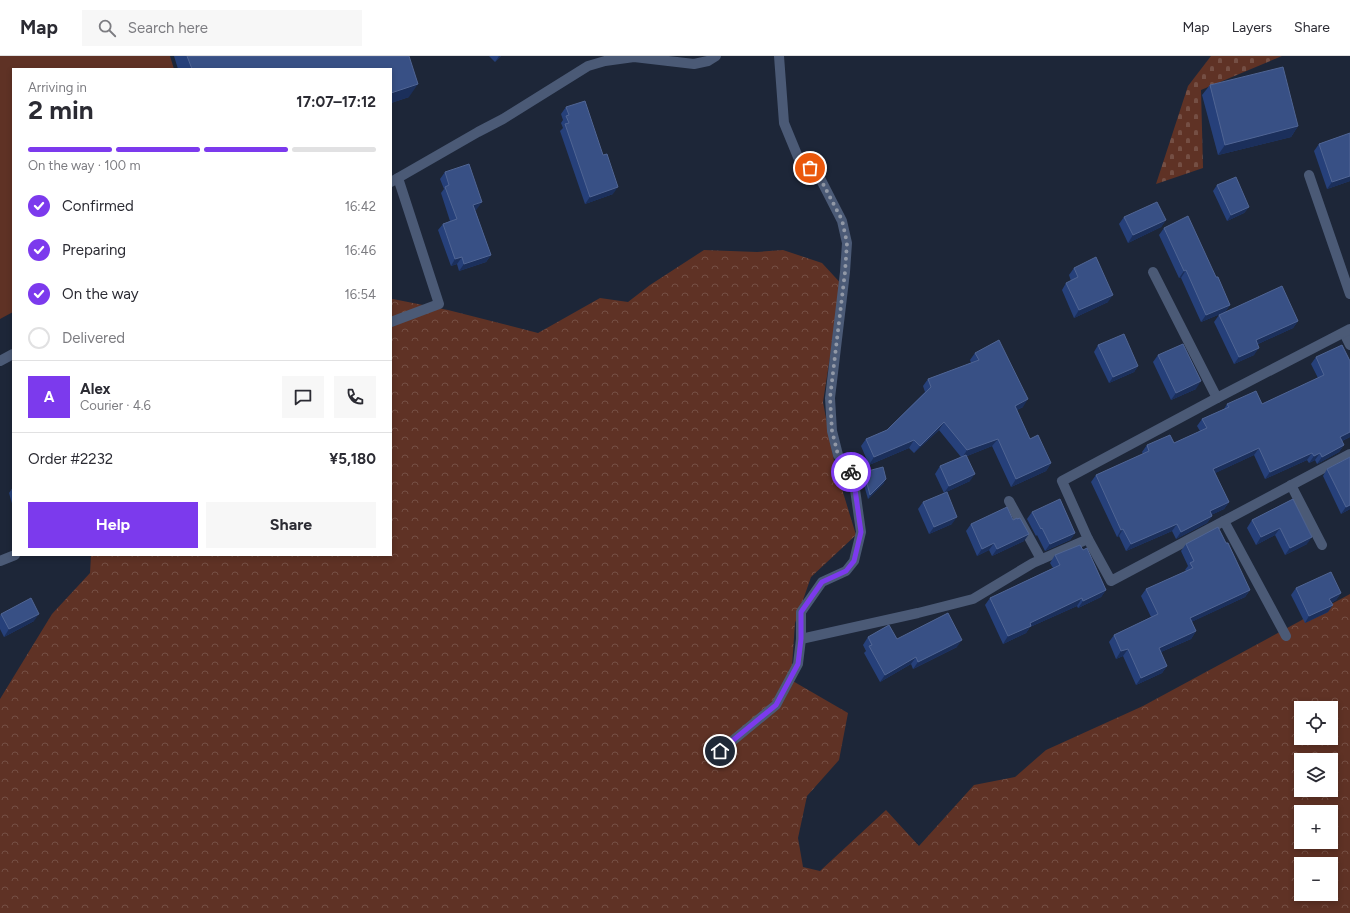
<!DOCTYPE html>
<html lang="en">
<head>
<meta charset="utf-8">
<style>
  :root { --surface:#fff; --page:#f7f7f7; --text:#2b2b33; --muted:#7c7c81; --line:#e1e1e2; --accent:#7c3aed }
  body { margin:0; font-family:Figtree,sans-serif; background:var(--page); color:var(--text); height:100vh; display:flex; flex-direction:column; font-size:15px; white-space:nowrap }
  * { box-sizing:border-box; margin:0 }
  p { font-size:13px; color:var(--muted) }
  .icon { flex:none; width:22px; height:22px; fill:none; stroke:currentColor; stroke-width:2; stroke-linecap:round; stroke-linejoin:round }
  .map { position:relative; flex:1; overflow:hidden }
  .side { position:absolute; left:12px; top:12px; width:380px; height:488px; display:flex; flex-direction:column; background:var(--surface); border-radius:0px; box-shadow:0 2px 6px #0003 }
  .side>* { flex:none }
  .buttons { position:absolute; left:1294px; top:645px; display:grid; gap:8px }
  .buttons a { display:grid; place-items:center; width:44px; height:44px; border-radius:0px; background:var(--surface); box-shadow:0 2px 6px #0003; font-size:20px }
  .pin { position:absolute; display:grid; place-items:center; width:34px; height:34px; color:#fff; margin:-17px; border:2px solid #fff; border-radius:50%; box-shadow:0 1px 4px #0007 }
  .courier { position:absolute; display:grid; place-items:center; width:40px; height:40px; margin:-20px; border:3px solid #7c3aed; border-radius:50%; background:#fff; color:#222; box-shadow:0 1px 5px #0007 }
  .head em { font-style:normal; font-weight:700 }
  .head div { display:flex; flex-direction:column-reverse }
  .head { display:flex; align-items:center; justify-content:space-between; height:68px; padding:0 16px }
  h1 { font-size:26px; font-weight:700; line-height:30px }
  .bar { display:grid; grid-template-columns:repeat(4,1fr); gap:6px 4px; align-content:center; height:48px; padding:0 16px }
  .bar i { height:5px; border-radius:3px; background:var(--line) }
  .bar .current { background:var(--accent) }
  .bar p { grid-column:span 4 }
  .line { display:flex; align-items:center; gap:10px; padding:0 16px; border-top:1px solid var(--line) }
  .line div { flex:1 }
  .round { display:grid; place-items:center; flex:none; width:42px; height:42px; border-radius:0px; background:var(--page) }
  ol { padding:0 16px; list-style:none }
  li { display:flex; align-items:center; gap:12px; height:44px }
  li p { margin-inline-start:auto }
  li .icon { padding:4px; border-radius:50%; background:var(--accent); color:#fff; stroke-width:4 }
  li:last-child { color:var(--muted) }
  li i { width:22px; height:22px; border:2px solid var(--line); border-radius:50% }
  .action { display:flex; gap:8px; margin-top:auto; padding:8px 16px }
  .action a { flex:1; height:46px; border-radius:0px; background:var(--accent); color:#fff; font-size:16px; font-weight:700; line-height:46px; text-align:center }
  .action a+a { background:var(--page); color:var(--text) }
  header { display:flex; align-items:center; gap:24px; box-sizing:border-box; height:56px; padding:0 20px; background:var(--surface); border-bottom:1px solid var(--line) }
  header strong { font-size:19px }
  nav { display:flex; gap:22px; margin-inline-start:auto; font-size:14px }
  .search { width:280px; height:36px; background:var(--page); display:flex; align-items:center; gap:10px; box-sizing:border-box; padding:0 14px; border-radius:0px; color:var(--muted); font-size:15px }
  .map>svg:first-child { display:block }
</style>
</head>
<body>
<header>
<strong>Map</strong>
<div class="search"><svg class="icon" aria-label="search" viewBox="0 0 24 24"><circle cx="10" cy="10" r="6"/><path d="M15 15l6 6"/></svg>Search here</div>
<nav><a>Map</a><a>Layers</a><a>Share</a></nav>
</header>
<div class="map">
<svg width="1350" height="857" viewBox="0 0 1350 857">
  <defs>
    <pattern id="forest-crowns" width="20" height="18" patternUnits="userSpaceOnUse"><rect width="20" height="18" fill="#5f3225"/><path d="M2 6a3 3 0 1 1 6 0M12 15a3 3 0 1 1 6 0" fill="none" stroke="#754f44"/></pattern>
    <pattern id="cemetery-stones" width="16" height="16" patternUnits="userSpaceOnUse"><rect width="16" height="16" fill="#5f3225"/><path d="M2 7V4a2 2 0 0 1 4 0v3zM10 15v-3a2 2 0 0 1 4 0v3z" fill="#754f44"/></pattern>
  </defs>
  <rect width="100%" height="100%" fill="#1d2638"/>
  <path fill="url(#forest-crowns)" fill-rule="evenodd" d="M704 194 757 196 783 194 822 207 846 233 834 275 823 346 835 410 856 479 811 521 795 567 791 624 848 657 839 704 807 740 798 782 803 811 820 815 886 754 919 790 974 729 1015 721 1046 694 1143 650 1350 538V857H0V643L52 558 90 517 91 499H391V243H393L448 254 538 277 600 242 628 246 650 229ZM1301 652H1331V682H1301ZM1301 704H1331V734H1301ZM1301 756H1331V786H1301ZM1301 808H1331V838H1301Z"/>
  <polygon fill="url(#cemetery-stones)" points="1211,0 1282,0 1201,34 1203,112 1156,128 1188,30"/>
  <polygon fill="#5f3225" points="0,0 170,0 174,13 13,13 13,256 0,263"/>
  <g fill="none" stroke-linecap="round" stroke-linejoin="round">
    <g stroke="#4b5a76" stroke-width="10">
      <polyline points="1309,119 1350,238"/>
      <polyline points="391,126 478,76 503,63 588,10 605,5 634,1 694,8 708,5 716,0"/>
      <polyline points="1153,216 1217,342"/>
      <polyline points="391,266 439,248 398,122"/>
      <polyline points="1344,277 1350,289"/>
      <polyline points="0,305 13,298"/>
      <polyline points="1291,429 1322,489"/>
      <polyline points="1009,445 1041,503"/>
      <polyline points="1224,465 1286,580"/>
      <polyline points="1088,483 1111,525 1350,398"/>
      <polyline points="0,505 15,499"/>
      <polyline points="801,583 918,557 973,543 1033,507 1088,483 1062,425 1217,342 1350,273"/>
      <polyline points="720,695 776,649 798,608 801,583 801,556 822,526 846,515 854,505 861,476 853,419 838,399 832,375 830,342 845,216 847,187 842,165 821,124 798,101 784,67 779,0"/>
    </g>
  </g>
  <g fill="#26407a">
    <polygon points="174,0 409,0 409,41 391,47 391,13 178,13"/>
    <polygon points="489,0 501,0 495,6"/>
    <polygon points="1210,29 1298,70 1291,81 1218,99 1202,39"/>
    <polygon points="566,51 613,138 585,148 560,75 563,72 561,67 563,64 561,58"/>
    <polygon points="1350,77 1350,125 1327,133 1314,95 1319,88"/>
    <polygon points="445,116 477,153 475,154 491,199 486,206 459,215 457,208 451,210 438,174 443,168 450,165 441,137 444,133 440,123"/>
    <polygon points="1217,129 1249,151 1244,157 1227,165 1213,135"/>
    <polygon points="1124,161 1166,164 1161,171 1128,187 1119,168"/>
    <polygon points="1164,172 1216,221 1230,249 1225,256 1201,266 1181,222 1179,222 1159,179"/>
    <polygon points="1074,212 1108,246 1074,262 1062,234 1066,227 1071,225 1069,219"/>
    <polygon points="1219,259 1298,265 1293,272 1258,288 1254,299 1234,308 1214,266"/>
    <polygon points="1098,289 1138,310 1134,316 1109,327 1094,296"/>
    <polygon points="975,297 1023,351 1017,354 1030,383 1051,407 1046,415 1011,431 992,390 967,400 970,425 944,437 935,418 940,410 961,401 939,374 914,397 909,392 869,409 861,390 866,383 887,374 925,336 923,330 928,323 971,307 970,304"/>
    <polygon points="1158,299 1196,333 1171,344 1153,306"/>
    <polygon points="1316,301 1350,305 1350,381 1342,385 1344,389 1339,396 1317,408 1315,404 1309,407 1307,404 1265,423 1254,399 1215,417 1229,446 1224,453 1211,459 1212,460 1207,467 1176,483 1172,475 1126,495 1119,480 1117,481 1091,426 1096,419 1143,398 1142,396 1147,389 1174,387 1200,375 1197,370 1202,363 1224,353 1227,348 1262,348 1318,322 1311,308"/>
    <polygon points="1350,401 1350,453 1341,458 1323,420 1327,413"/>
    <polygon points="864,416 884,427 868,443 861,419"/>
    <polygon points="13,431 13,451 9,437"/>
    <polygon points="1293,443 1307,488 1285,499 1275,479 1256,489 1247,472 1252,464"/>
    <polygon points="923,446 952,468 929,478 918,453"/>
    <polygon points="1032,456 1075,477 1070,484 1045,495 1037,479 1036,480 1027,463"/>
    <polygon points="1013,464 1024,485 992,500 989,494 977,500 966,475 971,468"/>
    <polygon points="1186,488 1250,534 1245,541 1191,566 1196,575 1191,583 1161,596 1167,610 1162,617 1136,629 1123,600 1116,603 1109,586 1114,579 1151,561 1141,540 1146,533 1186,515 1185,514 1188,510 1181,495"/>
    <polygon points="1083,494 1106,534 1101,541 1078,552 1077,550 1030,571 1026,577 1003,588 985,549 990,542 1053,512 1050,507 1055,499"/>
    <polygon points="1296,532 1341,537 1336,544 1331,547 1328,556 1305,567 1291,539"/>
    <polygon points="1,558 34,565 4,581 0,573 0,560"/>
    <polygon points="868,581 897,583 957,591 913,613 911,608 880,626 864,597 866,595 863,589"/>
  </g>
  <g fill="#1b2f5b">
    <polygon points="499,0 501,0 495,6"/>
    <polygon points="418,28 409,41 391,47 391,37"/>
    <polygon points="1298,70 1291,81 1218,99 1225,89"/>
    <polygon points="1350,120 1350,125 1327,133 1332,126"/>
    <polygon points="618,131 613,138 585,148 590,141"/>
    <polygon points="482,146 477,153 468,156 473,149"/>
    <polygon points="1249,151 1244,157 1227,165 1231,159"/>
    <polygon points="1166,164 1161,171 1128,187 1133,179"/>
    <polygon points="491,199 486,206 459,215 464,208"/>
    <polygon points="462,201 457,208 451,210 455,203"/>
    <polygon points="1186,214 1181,222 1179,222 1184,215"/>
    <polygon points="1113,239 1108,246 1074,262 1079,254"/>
    <polygon points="1230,249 1225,256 1201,266 1206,259"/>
    <polygon points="1298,265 1293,272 1251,291 1256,284"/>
    <polygon points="1259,292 1254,299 1234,308 1239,301"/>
    <polygon points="1138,310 1134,316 1109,327 1113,321"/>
    <polygon points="1201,325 1196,333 1171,344 1176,337"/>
    <polygon points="1028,343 1023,351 1010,357 1015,350"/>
    <polygon points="944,366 939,374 914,397 920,390"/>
    <polygon points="1350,376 1350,381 1335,388 1340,381"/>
    <polygon points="998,383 992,390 962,402 967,394"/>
    <polygon points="914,384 909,392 869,409 874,401"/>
    <polygon points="1344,389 1339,396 1317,408 1322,401"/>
    <polygon points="1259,392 1254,399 1209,420 1213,413"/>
    <polygon points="1312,397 1307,404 1265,423 1270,416"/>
    <polygon points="1320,397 1315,404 1309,407 1314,400"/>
    <polygon points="1051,407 1046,415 1011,431 1016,423"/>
    <polygon points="975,418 970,425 944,437 949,430"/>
    <polygon points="886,423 884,427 868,443 870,439"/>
    <polygon points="1229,446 1224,453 1205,462 1210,455"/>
    <polygon points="1350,449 1350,453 1341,458 1346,451"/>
    <polygon points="1212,460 1207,467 1176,483 1181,476"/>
    <polygon points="957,461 952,468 929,478 934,471"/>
    <polygon points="1177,468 1172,475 1126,495 1131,488"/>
    <polygon points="1280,472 1275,479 1256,489 1261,481"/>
    <polygon points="1123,473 1119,480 1117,481 1121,474"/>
    <polygon points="1075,477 1070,484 1045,495 1050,488"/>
    <polygon points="1029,478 1024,485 992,500 997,493"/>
    <polygon points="1312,481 1307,488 1285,499 1290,492"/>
    <polygon points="994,487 989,494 977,500 982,493"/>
    <polygon points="1106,534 1101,541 1078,552 1083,545"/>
    <polygon points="1250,534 1245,541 1185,569 1190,562"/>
    <polygon points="1341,537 1336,544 1325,550 1329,543"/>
    <polygon points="1082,542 1077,550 1030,571 1026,577 1003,588 1008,580 1030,567"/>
    <polygon points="1333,549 1328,556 1305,567 1309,560"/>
    <polygon points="39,558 34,565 4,581 9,573"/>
    <polygon points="1196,575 1191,583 1154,599 1159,592"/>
    <polygon points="962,584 957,591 913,613 918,606"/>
    <polygon points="1128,593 1123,600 1116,603 1121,595"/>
    <polygon points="916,601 911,608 880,626 885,619"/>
    <polygon points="1167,610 1162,617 1136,629 1141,622"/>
  </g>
  <g fill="#385085" stroke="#506594">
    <polygon points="187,0 409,0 418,28 391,37 391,13 192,13"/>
    <polygon points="1283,11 1298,70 1225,89 1210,29"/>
    <polygon points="585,45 603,99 607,98 618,131 590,141 565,68 569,67 566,60 569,59 566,51"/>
    <polygon points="1350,77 1350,120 1332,126 1319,88"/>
    <polygon points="469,108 482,146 473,149 491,199 464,208 462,201 455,203 443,168 457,163 445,131 449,129 445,116"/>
    <polygon points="1236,121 1249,151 1231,159 1217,129"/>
    <polygon points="1157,146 1166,164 1133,179 1124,161"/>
    <polygon points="1188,160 1216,221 1218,221 1230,249 1206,259 1186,214 1184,215 1164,172"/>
    <polygon points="1096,201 1113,239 1079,254 1066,227 1078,221 1074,212"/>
    <polygon points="1282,230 1298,265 1256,284 1259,292 1239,301 1219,259"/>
    <polygon points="1124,278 1138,310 1113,321 1098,289"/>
    <polygon points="999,284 1028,343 1015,350 1030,383 1038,379 1051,407 1016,423 998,383 967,394 944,366 920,390 914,384 874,401 866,383 887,374 931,331 928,323 979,304 975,297"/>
    <polygon points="1183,288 1201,325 1176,337 1158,299"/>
    <polygon points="1342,289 1350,305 1350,376 1340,381 1344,389 1322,401 1320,397 1314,400 1312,397 1270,416 1259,392 1213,413 1229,446 1210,455 1212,460 1181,476 1177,468 1131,488 1123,473 1121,474 1096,419 1149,395 1147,389 1170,379 1174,387 1207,372 1202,363 1229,351 1227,348 1256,335 1262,348 1324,319 1316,301"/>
    <polygon points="966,399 975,418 949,430 940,410"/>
    <polygon points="1350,401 1350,449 1346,451 1327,413"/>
    <polygon points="883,411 886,423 870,439 864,416"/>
    <polygon points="947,436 957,461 934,471 923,446"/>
    <polygon points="1060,443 1075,477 1050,488 1042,472 1041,473 1032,456"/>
    <polygon points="1293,443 1312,481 1290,492 1280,472 1261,481 1252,464"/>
    <polygon points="1007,451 1013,464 1017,462 1017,463 1020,462 1029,478 997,493 994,487 982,493 971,468"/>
    <polygon points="1218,471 1226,487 1228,487 1250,534 1190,562 1196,575 1159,592 1167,610 1141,622 1128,593 1121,595 1114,579 1158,558 1146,533 1193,512 1190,507 1194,505 1186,488"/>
    <polygon points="1080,489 1083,494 1087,492 1106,534 1083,545 1082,542 1030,567 1031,570 1008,580 990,542 1060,509 1055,499"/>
    <polygon points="1331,516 1341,537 1329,543 1333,549 1309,560 1296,532"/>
    <polygon points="31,542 39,558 9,573 1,558"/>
    <polygon points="948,557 962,584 918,606 916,601 885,619 869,590 872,589 868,581 889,569 897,583"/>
  </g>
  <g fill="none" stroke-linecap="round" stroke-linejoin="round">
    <polyline stroke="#9198a6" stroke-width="4" stroke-dasharray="0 7.2" points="810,112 821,124 842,164 847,187 845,216 830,342 832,375 838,399 851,416"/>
    <polyline stroke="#7c3aed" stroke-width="5" points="720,695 776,649 798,608 801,583 801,556 822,526 846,515 854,505 861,476 853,419 851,416"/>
  </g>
</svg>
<div class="buttons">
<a><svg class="icon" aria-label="locate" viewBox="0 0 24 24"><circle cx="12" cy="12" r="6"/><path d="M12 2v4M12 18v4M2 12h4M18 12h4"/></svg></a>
<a><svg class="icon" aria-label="layers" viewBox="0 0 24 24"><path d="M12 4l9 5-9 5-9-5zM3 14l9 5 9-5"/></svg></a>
<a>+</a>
<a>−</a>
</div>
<div class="pin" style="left:810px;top:112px;background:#ea580c"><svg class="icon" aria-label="bag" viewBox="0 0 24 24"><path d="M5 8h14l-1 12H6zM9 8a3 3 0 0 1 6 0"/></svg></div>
<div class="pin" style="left:720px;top:695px;background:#1f2937"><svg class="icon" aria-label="home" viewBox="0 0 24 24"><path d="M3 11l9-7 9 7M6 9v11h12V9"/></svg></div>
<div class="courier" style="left:851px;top:416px"><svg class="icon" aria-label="bike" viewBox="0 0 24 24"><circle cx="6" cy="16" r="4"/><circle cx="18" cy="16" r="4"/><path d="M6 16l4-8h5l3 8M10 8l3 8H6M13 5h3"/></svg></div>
<section class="side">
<div class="head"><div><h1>2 min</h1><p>Arriving in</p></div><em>17:07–17:12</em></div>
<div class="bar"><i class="current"></i><i class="current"></i><i class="current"></i><i></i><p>On the way · 100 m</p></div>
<ol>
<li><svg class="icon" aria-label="check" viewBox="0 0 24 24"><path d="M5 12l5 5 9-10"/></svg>Confirmed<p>16:42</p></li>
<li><svg class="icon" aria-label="check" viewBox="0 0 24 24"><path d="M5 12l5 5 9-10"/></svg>Preparing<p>16:46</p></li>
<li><svg class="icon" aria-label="check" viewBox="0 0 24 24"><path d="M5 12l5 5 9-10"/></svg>On the way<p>16:54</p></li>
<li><i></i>Delivered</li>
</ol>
<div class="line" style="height:72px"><b class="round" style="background:var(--accent);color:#fff">A</b><div><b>Alex</b><p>Courier · 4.6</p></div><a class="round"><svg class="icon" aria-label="chat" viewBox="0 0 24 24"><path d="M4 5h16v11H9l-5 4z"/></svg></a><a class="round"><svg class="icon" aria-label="phone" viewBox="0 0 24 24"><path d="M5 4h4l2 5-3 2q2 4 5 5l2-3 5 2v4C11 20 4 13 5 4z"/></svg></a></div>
<div class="line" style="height:52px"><div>Order #2232</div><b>¥5,180</b></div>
<div class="action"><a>Help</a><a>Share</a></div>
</section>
</div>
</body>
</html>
